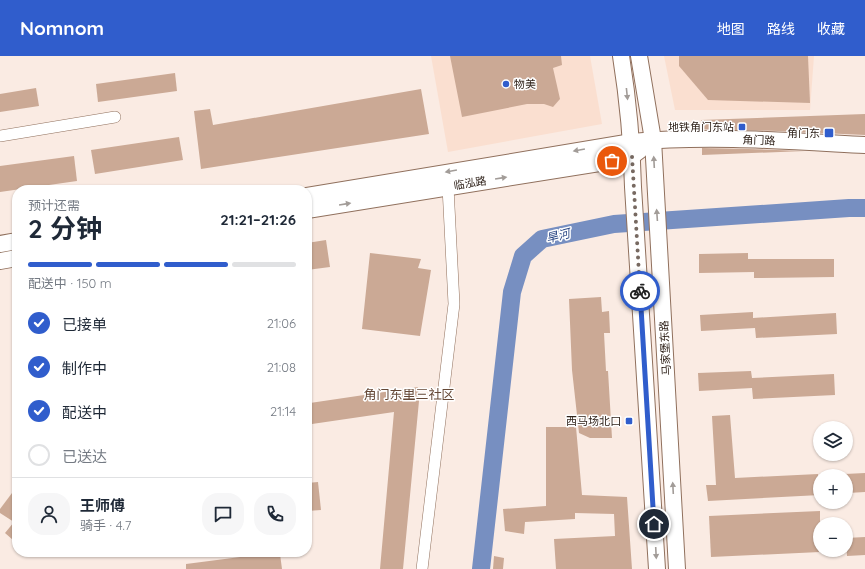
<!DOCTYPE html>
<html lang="zh">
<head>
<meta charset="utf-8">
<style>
  :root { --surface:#fff; --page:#f6f6f7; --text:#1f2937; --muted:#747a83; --line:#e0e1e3; --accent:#305dcc }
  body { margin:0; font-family:Quicksand,"Noto Sans SC",sans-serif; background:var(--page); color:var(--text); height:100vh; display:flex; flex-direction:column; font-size:15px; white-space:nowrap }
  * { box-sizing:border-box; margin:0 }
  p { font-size:13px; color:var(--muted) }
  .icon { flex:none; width:22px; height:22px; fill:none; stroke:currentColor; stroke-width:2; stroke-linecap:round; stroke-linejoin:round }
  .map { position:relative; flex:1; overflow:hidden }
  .panel { position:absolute; left:12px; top:129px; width:300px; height:372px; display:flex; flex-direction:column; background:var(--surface); border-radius:16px; box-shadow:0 1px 3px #0004 }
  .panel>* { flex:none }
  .fabs { position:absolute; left:813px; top:365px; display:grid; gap:8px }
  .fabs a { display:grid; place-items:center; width:40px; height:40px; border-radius:50%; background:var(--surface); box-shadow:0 1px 3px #0004; font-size:20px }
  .pin { position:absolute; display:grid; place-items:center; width:34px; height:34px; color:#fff; margin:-17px; border:2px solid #fff; border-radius:50%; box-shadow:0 1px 4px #0007 }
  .courier { position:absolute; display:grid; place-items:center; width:40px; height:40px; margin:-20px; border:3px solid #305dcc; border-radius:50%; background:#fff; color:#222; box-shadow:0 1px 5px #0007 }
  .overview em { font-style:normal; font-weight:700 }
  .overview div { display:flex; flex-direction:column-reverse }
  .overview { display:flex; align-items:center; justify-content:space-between; height:68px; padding:0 16px }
  h1 { font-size:26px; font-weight:700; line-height:30px }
  .bar { display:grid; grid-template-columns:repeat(4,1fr); gap:6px 4px; align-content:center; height:48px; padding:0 16px }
  .bar i { height:5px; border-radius:3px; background:var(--line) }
  .bar .on { background:var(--accent) }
  .bar p { grid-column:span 4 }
  .line { display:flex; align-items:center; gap:10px; padding:0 16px; border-top:1px solid var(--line) }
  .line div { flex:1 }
  .round { display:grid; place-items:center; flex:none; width:42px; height:42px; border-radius:16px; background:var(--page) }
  ol { padding:0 16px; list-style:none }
  li { display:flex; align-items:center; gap:12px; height:44px }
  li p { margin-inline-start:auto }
  li .icon { padding:4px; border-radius:50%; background:var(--accent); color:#fff; stroke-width:4 }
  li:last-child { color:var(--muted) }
  li i { width:22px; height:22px; border:2px solid var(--line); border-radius:50% }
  header { display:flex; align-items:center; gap:24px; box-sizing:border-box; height:56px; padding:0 20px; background:var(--accent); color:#fff }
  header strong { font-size:19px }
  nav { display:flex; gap:22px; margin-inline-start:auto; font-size:14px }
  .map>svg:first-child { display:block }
</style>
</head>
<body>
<header>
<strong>Nomnom</strong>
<nav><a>地图</a><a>路线</a><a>收藏</a></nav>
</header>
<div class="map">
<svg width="865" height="513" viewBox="0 0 865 513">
  <rect width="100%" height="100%" fill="#faebe3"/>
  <g fill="#fadfd0">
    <polygon points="431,0 590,0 602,68 448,96"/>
    <polygon points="664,0 814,0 810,54 675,54"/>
  </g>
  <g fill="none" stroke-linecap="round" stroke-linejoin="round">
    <polyline stroke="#778fc1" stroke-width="18" points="481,513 512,236 523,200 542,183 614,168 849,152 865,152"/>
  </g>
  <g fill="#cba995">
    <polygon points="450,0 561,0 562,9 553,12 560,43 553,51 544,48 527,48 462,61"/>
    <polygon points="679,0 808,0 810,47 708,44 679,10"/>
    <polygon points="175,17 177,35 98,46 96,28"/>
    <polygon points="36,32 39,50 0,56 0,38"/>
    <polygon points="421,33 429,78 201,113 194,55 210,53 213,69"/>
    <polygon points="865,58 865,79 778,75 701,73 701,64"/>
    <polygon points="179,81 183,104 95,118 91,94"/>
    <polygon points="702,92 748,93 805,95 702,99"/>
    <polygon points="74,100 77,125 0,136 0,110"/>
    <polygon points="326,184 330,211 307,214 307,187"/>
    <polygon points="370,197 421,203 418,212 431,214 420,280 362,273"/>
    <polygon points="748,197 748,203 834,203 834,221 754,222 754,216 699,217 699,198"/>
    <polygon points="601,241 602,256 609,255 610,277 604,277 606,315 608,315 612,382 590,382 579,377 572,314 569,243"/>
    <polygon points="753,256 753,262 836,257 837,278 756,282 755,272 701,275 700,259"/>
    <polygon points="751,315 752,322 834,318 835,339 753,343 752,332 699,335 698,317"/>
    <polygon points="418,331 419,345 403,513 380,513 394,356 312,368 310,347"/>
    <polygon points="730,359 735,422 818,418 820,439 708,445 706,429 716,429 712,360"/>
    <polygon points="546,371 576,371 582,439 627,441 632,513 556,513 554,483 615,480 614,458 575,457 575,463 525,466 524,478 505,475 503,453 546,450"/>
    <polygon points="865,417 865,436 848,437 845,418"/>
    <polygon points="318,426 321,454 307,455 307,427"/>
    <polygon points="12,437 17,443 17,480 13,484 5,477 14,466 0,457 0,453"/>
    <polygon points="820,455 820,496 711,501 709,460"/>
    <polygon points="865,481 865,499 847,500 846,482"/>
    <polygon points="280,498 282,513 186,513 186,508 248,500 248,501"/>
    <polygon points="494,500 504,502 503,513 493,513"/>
  </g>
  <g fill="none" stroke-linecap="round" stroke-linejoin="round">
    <defs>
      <g id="street">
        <polyline points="0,80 115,61"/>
        <polyline points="422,513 454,248 448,131"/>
      </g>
      <g id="secondary">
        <path d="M621 0C628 44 632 87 633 131L657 513"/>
        <polyline points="639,0 653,84 677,513"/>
        <path d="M307 140 632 86C709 79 788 85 865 89"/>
        <polyline points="307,154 612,105 632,100 640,94"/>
        <polyline points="0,188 17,185"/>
        <polyline points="0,205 17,202"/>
      </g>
    </defs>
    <use href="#street" stroke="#90705d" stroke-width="12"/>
    <use href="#secondary" stroke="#90705d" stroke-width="18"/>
    <use href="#street" stroke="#fff" stroke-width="11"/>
    <use href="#secondary" stroke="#fff" stroke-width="16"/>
  </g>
  <defs><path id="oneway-solid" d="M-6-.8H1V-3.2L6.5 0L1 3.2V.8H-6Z"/></defs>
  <g fill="#a29c98">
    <use href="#oneway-solid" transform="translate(627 38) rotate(84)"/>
    <use href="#oneway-solid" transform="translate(579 94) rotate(170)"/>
    <use href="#oneway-solid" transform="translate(654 106) rotate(-93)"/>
    <use href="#oneway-solid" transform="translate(451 115) rotate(170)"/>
    <use href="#oneway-solid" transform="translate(501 122) rotate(-9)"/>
    <use href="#oneway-solid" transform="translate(345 148) rotate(-9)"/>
    <use href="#oneway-solid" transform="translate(657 159) rotate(-94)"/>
    <use href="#oneway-solid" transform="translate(673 432) rotate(-93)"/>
    <use href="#oneway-solid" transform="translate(656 497) rotate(87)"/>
  </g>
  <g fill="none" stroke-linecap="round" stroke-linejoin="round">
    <polyline stroke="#776961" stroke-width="4" stroke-dasharray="0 7.2" points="612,105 632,100 640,235"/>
    <polyline stroke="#305dcc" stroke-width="5" points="640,235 654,468"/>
  </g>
  <g fill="#305dcc" stroke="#fff" stroke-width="1.5">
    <circle cx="506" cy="28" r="4"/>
    <rect x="738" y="67" width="8" height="8" rx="2"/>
    <rect x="824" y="72" width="10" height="10" rx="2"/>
    <rect x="625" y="361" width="8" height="8" rx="2"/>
  </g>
  <g text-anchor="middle" stroke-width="3" stroke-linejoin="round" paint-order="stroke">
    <g font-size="11" fill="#30231b" stroke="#fff" text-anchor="end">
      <text x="514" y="32" text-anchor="start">物美</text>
      <text x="734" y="75">地铁角门东站</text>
      <text x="820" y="81">角门东</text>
      <text x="621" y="369">西马场北口</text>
    </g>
    <g font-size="11" fill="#30231b" stroke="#fff">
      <text transform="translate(759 84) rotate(2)" y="4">角门路</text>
      <text transform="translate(470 127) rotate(-9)" y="4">临泓路</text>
      <text transform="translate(665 292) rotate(-93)" y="4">马家堡东路</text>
    </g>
    <g font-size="12" font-style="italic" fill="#2c4886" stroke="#fff">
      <text transform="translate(558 180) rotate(-14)" y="4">旱河</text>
    </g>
    <g font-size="13" fill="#654836" stroke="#fff">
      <text x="409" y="343">角门东里三社区</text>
    </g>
  </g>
</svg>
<div class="fabs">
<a><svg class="icon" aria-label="layers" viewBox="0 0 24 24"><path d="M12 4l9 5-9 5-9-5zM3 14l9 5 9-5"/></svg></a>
<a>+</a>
<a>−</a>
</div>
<div class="pin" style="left:612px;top:105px;background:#ea580c"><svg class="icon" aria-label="bag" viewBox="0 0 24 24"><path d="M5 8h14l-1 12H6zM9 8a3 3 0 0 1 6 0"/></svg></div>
<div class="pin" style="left:654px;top:468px;background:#1f2937"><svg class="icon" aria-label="home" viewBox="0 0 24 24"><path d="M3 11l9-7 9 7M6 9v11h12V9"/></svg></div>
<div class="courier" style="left:640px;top:235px"><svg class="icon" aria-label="bike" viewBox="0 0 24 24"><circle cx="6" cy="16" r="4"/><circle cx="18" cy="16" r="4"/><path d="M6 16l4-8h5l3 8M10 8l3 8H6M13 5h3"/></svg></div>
<section class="panel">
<div class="overview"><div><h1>2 分钟</h1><p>预计还需</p></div><em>21:21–21:26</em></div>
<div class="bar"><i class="on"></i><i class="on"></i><i class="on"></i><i></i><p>配送中 · 150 m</p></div>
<ol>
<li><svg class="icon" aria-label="check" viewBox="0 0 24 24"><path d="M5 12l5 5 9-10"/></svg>已接单<p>21:06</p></li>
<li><svg class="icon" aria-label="check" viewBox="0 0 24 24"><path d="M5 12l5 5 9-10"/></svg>制作中<p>21:08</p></li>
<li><svg class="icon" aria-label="check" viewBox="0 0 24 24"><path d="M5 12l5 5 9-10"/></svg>配送中<p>21:14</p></li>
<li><i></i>已送达</li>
</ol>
<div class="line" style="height:72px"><a class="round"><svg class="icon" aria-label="person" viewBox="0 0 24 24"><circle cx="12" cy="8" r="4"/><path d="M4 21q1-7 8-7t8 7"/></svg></a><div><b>王师傅</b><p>骑手 · 4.7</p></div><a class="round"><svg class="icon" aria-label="chat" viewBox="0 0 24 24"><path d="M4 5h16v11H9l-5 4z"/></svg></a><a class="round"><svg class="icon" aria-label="phone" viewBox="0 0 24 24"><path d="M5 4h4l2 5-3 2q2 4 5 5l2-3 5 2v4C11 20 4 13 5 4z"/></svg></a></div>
</section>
</div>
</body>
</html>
